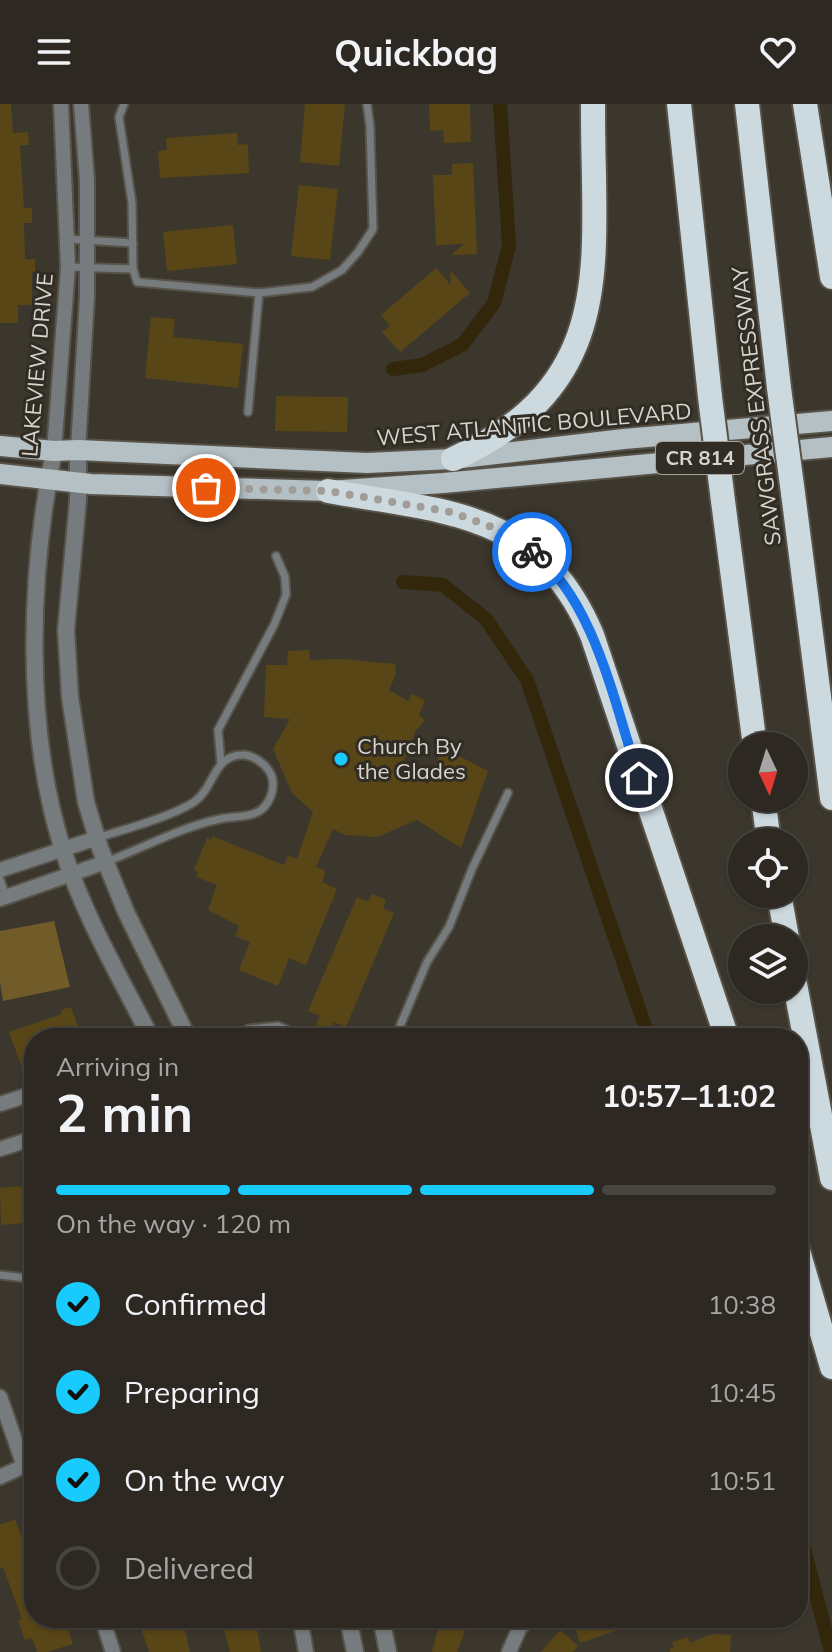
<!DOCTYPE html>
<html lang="en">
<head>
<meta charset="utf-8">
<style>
  :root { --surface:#2d2922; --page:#35312a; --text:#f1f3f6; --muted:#a7a6a5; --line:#484540; --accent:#19cafc }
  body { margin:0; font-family:Mulish,sans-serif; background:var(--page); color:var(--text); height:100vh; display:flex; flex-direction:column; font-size:30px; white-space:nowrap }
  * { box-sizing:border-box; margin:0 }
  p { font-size:26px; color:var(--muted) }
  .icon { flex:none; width:44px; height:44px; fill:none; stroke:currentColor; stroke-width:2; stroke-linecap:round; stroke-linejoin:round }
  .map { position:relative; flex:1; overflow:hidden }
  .sheet { position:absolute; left:24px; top:924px; width:784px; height:600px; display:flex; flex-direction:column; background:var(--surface); border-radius:32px; box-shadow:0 2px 6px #0004,0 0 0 2px var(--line) }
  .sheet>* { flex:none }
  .needle { width:52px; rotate:176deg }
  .fabs { position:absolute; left:728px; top:628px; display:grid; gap:16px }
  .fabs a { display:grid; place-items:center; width:80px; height:80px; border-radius:50%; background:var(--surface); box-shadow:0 2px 6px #0004,0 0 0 2px var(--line); font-size:40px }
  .pin { position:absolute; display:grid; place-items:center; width:68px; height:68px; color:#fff; margin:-34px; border:4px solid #fff; border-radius:50%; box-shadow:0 2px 8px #0007 }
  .courier { position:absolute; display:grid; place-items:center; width:80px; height:80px; margin:-40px; border:6px solid #1a73e8; border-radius:50%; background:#fff; color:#222; box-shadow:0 2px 10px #0007 }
  .head em { font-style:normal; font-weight:700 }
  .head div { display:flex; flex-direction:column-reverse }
  .head { display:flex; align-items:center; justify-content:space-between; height:136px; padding:0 32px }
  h1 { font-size:52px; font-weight:700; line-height:60px }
  .bar { display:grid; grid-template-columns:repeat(4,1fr); gap:12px 8px; align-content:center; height:96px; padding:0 32px }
  .bar i { height:10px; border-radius:6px; background:var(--line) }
  .bar .selected { background:var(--accent) }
  .bar p { grid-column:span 4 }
  ol { padding:0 32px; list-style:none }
  li { display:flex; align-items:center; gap:24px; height:88px }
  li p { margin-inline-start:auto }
  li .icon { padding:8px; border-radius:50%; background:var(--accent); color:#111; stroke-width:4 }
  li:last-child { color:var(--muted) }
  li i { width:44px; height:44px; border:4px solid var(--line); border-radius:50% }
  header { display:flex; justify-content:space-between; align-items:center; height:104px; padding:0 32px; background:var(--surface); font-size:36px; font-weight:700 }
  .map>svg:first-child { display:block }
</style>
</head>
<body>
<header><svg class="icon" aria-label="menu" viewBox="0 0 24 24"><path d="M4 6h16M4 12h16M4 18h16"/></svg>Quickbag<svg class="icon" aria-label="heart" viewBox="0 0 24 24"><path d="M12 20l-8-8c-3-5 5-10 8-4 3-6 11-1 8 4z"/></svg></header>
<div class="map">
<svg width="832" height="1548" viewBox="0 0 832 1548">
  <rect width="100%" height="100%" fill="#3c372d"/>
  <polygon fill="#715b28" points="54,817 70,883 3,897 0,878 0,827"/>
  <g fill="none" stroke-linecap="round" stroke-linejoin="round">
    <g stroke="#32270b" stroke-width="14">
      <polyline points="393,265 422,261 462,241 494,199 509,142 500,0"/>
      <polyline points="403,478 443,481 486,515 527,576 649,934"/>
      <polyline points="798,1422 831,1548"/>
    </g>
  </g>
  <g fill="#594617">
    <polygon points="0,0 11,0 13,29 28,28 29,41 20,41 24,104 32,104 32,119 24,119 25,155 35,155 35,168 32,168 32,201 18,201 18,219 0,219"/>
    <polygon points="305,0 345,0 339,62 300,58"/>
    <polygon points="429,0 470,0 471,38 444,39 443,26 430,27"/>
    <polygon points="237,29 238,41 248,40 249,69 160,74 158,47 167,46 166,34"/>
    <polygon points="473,59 477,150 451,151 464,140 436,141 433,71 452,71 452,60"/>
    <polygon points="299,81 338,85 330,156 291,152"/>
    <polygon points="233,121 237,160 167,167 163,128"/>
    <polygon points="436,164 451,181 450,166 470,189 400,248 382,228 390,222 381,211"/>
    <polygon points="151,213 175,215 173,233 243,240 238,284 145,274"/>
    <polygon points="276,292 348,293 347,328 275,327"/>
    <polygon points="309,546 310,556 343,555 395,560 396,570 389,586 408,597 412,590 425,596 419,611 425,616 415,628 400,666 428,680 442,643 488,667 461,744 417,716 377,733 345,731 333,725 316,763 326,767 322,778 337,785 306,861 289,854 278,882 239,866 250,838 235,832 239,822 208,806 217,781 196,773 198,768 194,766 207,734 211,736 212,732 284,761 288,752 297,755 313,708 292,689 273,645 290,615 264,613 266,561 287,561 288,547"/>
    <polygon points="372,790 386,796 383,804 394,809 346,923 334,918 330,927 316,921 320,912 308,907 357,793 368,798"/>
    <polygon points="71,903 82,934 34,934 34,960 22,964 9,928 62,910 61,906"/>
    <polygon points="34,1081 34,1118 1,1121 0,1084"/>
    <polygon points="15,1415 21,1431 31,1427 34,1434 34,1514 64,1514 73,1540 47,1548 37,1548 32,1534 25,1536 18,1516 22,1515 3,1463 0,1464 0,1421"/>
    <polygon points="138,1514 182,1514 190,1548 149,1548"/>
    <polygon points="221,1514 255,1514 261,1548 230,1548"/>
    <polygon points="441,1514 470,1514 457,1548 432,1548"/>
    <polygon points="572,1514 641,1514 618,1526 580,1539"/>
    <polygon points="560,1526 578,1542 573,1548 541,1548"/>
    <polygon points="712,1530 731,1531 730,1548 670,1548 670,1545 674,1544 672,1538 688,1533 690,1539"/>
  </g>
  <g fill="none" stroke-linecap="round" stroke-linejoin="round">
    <defs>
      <g id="service">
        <polyline points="124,0 119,13 132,99 133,165 137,178 259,189 312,183 342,166 358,148 373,125 370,22 367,0"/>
        <polyline points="68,135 133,139"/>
        <polyline points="68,163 133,165"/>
        <polyline points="248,308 259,189"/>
        <polyline points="221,659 218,626 274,521 286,491 285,473 276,452"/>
        <path d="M97 734C125 725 171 713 194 698 215 684 213 649 245 651 254 652 264 659 269 667 277 679 272 697 261 706 250 714 233 712 220 715 181 723 143 744 106 758"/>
        <polyline points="0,775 6,793"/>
        <polyline points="248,925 278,922 306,934"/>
        <polyline points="304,931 318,929 330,934"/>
        <polyline points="395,934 427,858 449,823 472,765 508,689"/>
        <polyline points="0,1171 34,1175"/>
      </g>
      <g id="minor">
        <polyline points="78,346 87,193 87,76 81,0"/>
        <polyline points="54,347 68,163 61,0"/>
        <polyline points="0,766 97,734"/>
        <polyline points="0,795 106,758"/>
        <polyline points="0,1000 34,989"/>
        <polyline points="0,1045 34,1034"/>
        <polyline points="0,1293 24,1362 34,1368"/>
        <polyline points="0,1373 24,1362"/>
        <polyline points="102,1514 113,1548"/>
        <polyline points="300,1514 306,1548"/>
        <polyline points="509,1548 520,1523 530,1514"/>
      </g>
      <g id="tertiary">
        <polyline points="78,346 78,396 66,526 70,593 86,698 100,744 126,808 188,934"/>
        <path d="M54 347C29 471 24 624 63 746 84 812 120 873 151 934"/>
        <polyline points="348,1514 355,1548"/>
        <polyline points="381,1514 388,1548"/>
      </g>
      <g id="primary">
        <polyline points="0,342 54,347 78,346 367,359 453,355 624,335 832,317"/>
        <polyline points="0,370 91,380 328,387 443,379 832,343"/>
      </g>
      <g id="motorway">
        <polyline points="679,0 710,293"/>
        <polyline points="747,0 779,284"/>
        <polyline points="805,0 832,173"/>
        <path d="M453 355C622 279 592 155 593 0"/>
        <path d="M328 387C444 408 539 406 592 531L727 934"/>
        <polyline points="793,389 832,694"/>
        <polyline points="723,397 755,642"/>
        <polyline points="763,694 769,738"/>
        <polyline points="779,790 787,834"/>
        <polyline points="794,875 832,1074"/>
        <polyline points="798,1147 832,1263"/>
      </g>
    </defs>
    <use href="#service" stroke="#58534a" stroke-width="11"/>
    <use href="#minor" stroke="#58534a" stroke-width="18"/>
    <use href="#tertiary" stroke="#58534a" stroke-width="20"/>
    <use href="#primary" stroke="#58534a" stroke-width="24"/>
    <use href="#motorway" stroke="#58534a" stroke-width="28"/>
    <use href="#service" stroke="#767c7e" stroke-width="7"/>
    <use href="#minor" stroke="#767c7e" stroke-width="14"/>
    <use href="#tertiary" stroke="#767c7e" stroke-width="16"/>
    <use href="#primary" stroke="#b4c0c4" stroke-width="20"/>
    <use href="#motorway" stroke="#ccdae0" stroke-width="24"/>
    <defs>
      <g id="motorway-bridge">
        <polyline points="779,284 793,389"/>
        <polyline points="710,293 723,397"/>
      </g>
    </defs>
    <use href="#motorway-bridge" stroke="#58534a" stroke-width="28" stroke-linecap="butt"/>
    <use href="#motorway-bridge" stroke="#ccdae0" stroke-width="24"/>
  </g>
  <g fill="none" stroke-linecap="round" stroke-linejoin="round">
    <polyline stroke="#a19d96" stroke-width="8" stroke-dasharray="0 14.4" points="206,384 328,387 451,408 492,423 532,448"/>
    <path stroke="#1a73e8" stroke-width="10" d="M532 448C595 495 615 603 639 674"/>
  </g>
  <circle fill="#19cafc" stroke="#312d24" stroke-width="3" cx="341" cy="655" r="8"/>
  <g text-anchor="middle" stroke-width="6" stroke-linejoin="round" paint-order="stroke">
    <rect fill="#312d24" stroke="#a5a29b" stroke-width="2" x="656" y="338" width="88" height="32" rx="6"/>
    <g font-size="20" font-weight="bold" fill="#d7d4ce">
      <text x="700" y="361">CR 814</text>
    </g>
    <g font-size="22" fill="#d7d4ce" stroke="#312d24">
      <text transform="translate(37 261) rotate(-85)" y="8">LAKEVIEW DRIVE</text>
      <text transform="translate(756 302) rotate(-97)" y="8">SAWGRASS EXPRESSWAY</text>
      <text transform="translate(534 320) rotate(-5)" y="8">WEST ATLANTIC BOULEVARD</text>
    </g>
    <g font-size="22" fill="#d7d4ce" stroke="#312d24" text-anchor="start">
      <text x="357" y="650">Church By<tspan x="357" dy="25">the Glades</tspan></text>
    </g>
  </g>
</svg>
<div class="fabs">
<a><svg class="needle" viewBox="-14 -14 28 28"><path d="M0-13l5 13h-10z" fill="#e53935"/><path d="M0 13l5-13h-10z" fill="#a7a6a5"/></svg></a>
<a><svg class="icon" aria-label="locate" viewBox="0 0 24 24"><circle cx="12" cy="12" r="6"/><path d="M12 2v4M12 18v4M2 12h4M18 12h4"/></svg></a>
<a><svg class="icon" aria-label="layers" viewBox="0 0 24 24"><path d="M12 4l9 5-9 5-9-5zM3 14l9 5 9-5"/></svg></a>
</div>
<div class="pin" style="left:206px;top:384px;background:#ea580c"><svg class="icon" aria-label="bag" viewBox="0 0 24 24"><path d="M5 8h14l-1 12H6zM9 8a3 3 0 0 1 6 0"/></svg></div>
<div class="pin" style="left:639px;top:674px;background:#1f2937"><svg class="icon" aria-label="home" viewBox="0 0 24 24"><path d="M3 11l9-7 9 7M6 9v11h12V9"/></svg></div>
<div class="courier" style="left:532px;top:448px"><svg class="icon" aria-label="bike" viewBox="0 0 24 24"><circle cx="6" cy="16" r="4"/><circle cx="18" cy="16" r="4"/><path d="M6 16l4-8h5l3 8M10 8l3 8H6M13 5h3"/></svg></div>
<section class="sheet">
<div class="head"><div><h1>2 min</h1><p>Arriving in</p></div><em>10:57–11:02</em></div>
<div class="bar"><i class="selected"></i><i class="selected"></i><i class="selected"></i><i></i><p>On the way · 120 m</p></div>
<ol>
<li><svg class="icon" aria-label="check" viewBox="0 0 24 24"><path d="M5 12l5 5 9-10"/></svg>Confirmed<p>10:38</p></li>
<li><svg class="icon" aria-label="check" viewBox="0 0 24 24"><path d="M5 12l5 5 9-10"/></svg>Preparing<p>10:45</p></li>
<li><svg class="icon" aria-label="check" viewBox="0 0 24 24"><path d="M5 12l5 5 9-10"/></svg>On the way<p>10:51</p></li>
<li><i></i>Delivered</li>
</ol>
</section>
</div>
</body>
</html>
